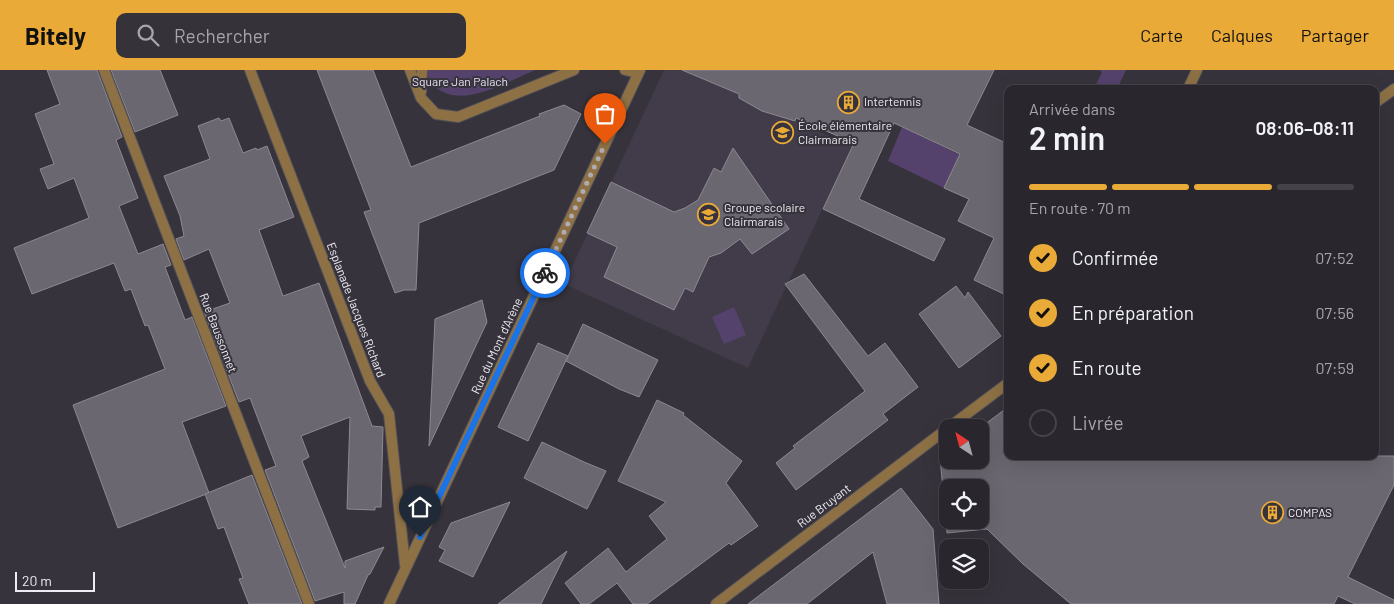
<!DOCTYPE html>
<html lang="fr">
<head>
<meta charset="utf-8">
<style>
  :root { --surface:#29262d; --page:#353239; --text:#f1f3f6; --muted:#a5a5aa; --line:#454349; --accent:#eaaa38 }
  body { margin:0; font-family:Barlow,sans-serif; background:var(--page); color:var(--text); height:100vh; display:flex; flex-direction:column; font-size:19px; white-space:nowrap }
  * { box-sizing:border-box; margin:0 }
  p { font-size:16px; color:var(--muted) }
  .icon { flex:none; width:28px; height:28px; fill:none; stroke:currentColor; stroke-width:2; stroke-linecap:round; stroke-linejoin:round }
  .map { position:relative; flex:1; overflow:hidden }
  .side { position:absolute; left:1004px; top:15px; width:375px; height:375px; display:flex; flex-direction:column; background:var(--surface); border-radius:10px; box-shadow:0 5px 20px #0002,0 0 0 1px var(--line) }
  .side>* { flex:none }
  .needle { width:32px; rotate:324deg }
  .fabs { position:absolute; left:939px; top:349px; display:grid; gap:10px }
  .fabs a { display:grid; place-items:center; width:50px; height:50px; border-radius:10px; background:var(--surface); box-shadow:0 5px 20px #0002,0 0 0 1px var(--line); font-size:25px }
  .scale { position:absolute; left:15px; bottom:12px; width:80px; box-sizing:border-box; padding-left:5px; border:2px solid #eeecf2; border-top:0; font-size:14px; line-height:18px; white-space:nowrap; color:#eeecf2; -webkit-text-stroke:4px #37333c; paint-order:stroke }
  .pin { position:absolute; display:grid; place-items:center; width:42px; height:42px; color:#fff; margin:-51px -21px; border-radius:50% 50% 50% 0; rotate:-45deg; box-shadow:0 0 5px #0007 }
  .pin .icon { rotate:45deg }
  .courier { position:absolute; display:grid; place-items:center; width:50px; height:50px; margin:-25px; border:4px solid #1a73e8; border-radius:50%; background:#fff; color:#222; box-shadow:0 1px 6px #0007 }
  .overview em { font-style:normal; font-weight:600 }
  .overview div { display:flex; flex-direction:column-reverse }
  .overview { display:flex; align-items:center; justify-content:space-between; height:85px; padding:0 25px }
  h1 { font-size:32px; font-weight:600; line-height:38px }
  .bar { display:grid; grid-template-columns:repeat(4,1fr); gap:8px 5px; align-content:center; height:60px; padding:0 25px }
  .bar i { height:6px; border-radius:4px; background:var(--line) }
  .bar .active { background:var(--accent) }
  .bar p { grid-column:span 4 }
  ol { padding:0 25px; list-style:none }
  li { display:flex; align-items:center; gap:15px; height:55px }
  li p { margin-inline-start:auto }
  li .icon { padding:5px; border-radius:50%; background:var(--accent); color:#111; stroke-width:4 }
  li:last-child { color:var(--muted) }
  li i { width:28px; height:28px; border:2px solid var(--line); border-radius:50% }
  header { display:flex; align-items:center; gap:30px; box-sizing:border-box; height:70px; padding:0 25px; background:var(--accent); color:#111 }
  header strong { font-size:24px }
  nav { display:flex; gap:28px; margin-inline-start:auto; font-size:18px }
  .search { width:350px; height:45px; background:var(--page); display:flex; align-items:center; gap:12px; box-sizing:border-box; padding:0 18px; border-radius:10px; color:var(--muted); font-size:19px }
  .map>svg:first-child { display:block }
</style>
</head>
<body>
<header>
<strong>Bitely</strong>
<div class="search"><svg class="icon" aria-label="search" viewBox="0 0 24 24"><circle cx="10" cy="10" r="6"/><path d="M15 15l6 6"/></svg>Rechercher</div>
<nav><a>Carte</a><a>Calques</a><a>Partager</a></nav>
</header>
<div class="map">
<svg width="1394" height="534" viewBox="0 0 1394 534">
  <rect width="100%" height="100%" fill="#37333c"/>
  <polygon fill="#423c4a" points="664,0 817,0 795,51 852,76 748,298 564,214"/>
  <g fill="#54426d">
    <path d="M425 0H535C502 14 444 50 425 0Z"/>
    <polygon points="1099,0 1126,0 1117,19 1094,19 1102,2"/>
    <polygon points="902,57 960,85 944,118 888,91"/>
    <polygon points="734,237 746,265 724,274 712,247"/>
  </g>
  <g fill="#6b6771" stroke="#8d8993" fill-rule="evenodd">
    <polygon points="47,0 97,0 122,67 116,70 138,128 119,136 138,184 163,174 171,195 165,197 185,250 192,247 226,336 182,352 209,423 118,458 73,335 165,299 148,255 145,256 131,219 125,221 114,193 32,224 14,178 89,148 74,108 48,119 40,99 54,94 35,44 60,34"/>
    <polygon points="111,0 160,0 178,45 135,62"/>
    <polygon points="317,0 373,0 411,97 540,46 539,44 564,35 581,44 554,100 419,153 416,220 404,220 395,223 364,142 371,140"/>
    <polygon points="682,0 994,0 967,55 1008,74 1008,226 974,210 994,168 958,151 969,129 944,118 960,84 894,53 859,129 945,169 934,191 823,139 854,73 796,48 795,51 762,41 739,28 739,24"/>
    <polygon points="219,48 221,51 229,48 243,83 256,78 257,80 267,76 294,147 259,160 283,226 319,213 372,356 383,357 381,437 375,437 375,440 347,439 350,347 301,366 309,387 302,391 345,498 345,491 384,477 370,504 368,505 355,534 344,534 344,522 315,531 265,400 276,396 250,328 239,332 204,242 230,233 219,205 209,179 184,190 176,169 184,166 180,146 164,106 210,89 198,56"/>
    <polygon points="733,78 789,159 752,184 740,169 721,183 709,187 693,222 685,218 674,240 604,207 617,177 587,163 611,112 674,142 685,138 698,130 714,98 721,102"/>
    <polygon points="804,204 868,286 885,273 918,317 883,344 888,350 796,420 776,393 795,378 793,376 865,321 785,214"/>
    <polygon points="956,216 965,228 968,222 1001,266 959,298 919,244"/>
    <polygon points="482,230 487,252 429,376 435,249"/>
    <polygon points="583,254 658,290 639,327 619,319 566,291"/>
    <polygon points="538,273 568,286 528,371 498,357"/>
    <polygon points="657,330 684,343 683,345 742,391 726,413 758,456 731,475 729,473 647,534 633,534 617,513 589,534 581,534 565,513 608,478 626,502 667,469 649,446 666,432 618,411"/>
    <path d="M1008 337V386H1394V415L1348 507 1394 530V534H1355L1338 526 1334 534H1071L1023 494 987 459 947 463 940 388 948 382V390H980V358ZM948 418H980V450H948Z"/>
    <polygon points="542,372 584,392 606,401 587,439 524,408"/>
    <polygon points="252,405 302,534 249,534 239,509 243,508 224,457 218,459 205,424"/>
    <polygon points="901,418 933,459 939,534 887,534 873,482 807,534 748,534"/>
    <polygon points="510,432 473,507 439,491 445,480 439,477 451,453"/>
    <polygon points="567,481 541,534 498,534"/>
  </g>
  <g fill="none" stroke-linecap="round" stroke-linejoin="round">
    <defs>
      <g id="street">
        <polyline points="104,0 309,534"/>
        <polyline points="250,0 370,311 389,344 405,495"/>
        <polyline points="410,0 421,28 436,44 458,47 574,0"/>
        <polyline points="625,0 638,3"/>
        <polyline points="1188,19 1197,0"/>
        <polyline points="421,22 422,0"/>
        <polyline points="1375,33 1394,19"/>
        <polyline points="948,358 1008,313"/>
        <polyline points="389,534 640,0"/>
        <polyline points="716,534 948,358"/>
      </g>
    </defs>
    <use href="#street" stroke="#545159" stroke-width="12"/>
    <use href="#street" stroke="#8d7145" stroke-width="10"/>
  </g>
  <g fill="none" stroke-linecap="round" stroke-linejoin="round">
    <polyline stroke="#aeabb2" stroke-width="5" stroke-dasharray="0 9" points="545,203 605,74"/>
    <polyline stroke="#1a73e8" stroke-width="6" points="420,467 545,203"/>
  </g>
  <defs>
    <symbol id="building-ring" viewBox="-11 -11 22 22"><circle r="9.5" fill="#37333c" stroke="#eaaa38" stroke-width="1.5"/><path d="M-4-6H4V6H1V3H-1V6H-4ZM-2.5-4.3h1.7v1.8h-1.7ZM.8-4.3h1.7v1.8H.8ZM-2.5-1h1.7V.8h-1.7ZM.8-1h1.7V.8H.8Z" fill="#eaaa38"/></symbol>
    <symbol id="school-ring" viewBox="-11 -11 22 22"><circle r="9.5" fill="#37333c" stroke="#eaaa38" stroke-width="1.5"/><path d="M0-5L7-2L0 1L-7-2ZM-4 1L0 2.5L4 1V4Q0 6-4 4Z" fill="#eaaa38"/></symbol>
  </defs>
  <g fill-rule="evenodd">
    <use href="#building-ring" x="836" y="20" width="25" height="25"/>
    <use href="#school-ring" x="770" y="50" width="25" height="25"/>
    <use href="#school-ring" x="696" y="132" width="25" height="25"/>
    <use href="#building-ring" x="1260" y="430" width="25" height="25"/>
  </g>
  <g text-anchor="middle" stroke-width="4" stroke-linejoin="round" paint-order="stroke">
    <g font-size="12" fill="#e7e1f3" stroke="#37333c">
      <text x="460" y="16">Square Jan Palach</text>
    </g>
    <g font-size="12" fill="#eeecf2" stroke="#37333c" text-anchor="start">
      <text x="864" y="36">Intertennis</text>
      <text x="798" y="60">École élémentaire<tspan x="798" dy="14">Clairmarais</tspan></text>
      <text x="724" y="142">Groupe scolaire<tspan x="724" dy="14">Clairmarais</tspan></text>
      <text x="1288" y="447">COMPAS</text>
    </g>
    <g font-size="12" fill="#eeecf2" stroke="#37333c">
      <text transform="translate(356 240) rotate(69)" y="4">Esplanade Jacques Richard</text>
      <text transform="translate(218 263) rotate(69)" y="4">Rue Baussonnet</text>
      <text transform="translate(497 276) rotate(-65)" y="4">Rue du Mont d'Arène</text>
      <text transform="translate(824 436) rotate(-37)" y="4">Rue Bruyant</text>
    </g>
  </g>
</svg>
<div class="fabs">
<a><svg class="needle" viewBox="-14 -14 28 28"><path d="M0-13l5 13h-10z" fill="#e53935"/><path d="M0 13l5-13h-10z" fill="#a5a5aa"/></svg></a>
<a><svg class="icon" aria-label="locate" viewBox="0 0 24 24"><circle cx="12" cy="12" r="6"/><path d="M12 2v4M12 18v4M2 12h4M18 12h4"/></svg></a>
<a><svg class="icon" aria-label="layers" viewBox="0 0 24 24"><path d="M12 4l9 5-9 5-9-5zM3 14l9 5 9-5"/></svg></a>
</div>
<div class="scale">20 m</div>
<div class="pin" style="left:605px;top:74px;background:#ea580c"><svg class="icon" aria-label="bag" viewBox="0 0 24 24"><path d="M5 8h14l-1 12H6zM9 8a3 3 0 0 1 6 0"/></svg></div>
<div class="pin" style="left:420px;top:467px;background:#1f2937"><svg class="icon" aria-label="home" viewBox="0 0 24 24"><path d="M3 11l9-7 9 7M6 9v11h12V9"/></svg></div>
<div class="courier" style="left:545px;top:203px"><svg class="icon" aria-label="bike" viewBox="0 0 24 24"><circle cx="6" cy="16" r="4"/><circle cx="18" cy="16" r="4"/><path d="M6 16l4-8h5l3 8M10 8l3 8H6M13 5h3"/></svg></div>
<section class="side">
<div class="overview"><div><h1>2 min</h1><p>Arrivée dans</p></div><em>08:06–08:11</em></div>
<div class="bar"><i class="active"></i><i class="active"></i><i class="active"></i><i></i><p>En route · 70 m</p></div>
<ol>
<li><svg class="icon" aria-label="check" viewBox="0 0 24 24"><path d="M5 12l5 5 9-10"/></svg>Confirmée<p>07:52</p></li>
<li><svg class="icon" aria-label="check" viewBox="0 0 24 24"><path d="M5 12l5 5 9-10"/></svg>En préparation<p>07:56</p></li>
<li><svg class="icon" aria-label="check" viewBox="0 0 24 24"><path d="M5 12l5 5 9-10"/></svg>En route<p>07:59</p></li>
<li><i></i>Livrée</li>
</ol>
</section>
</div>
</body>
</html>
